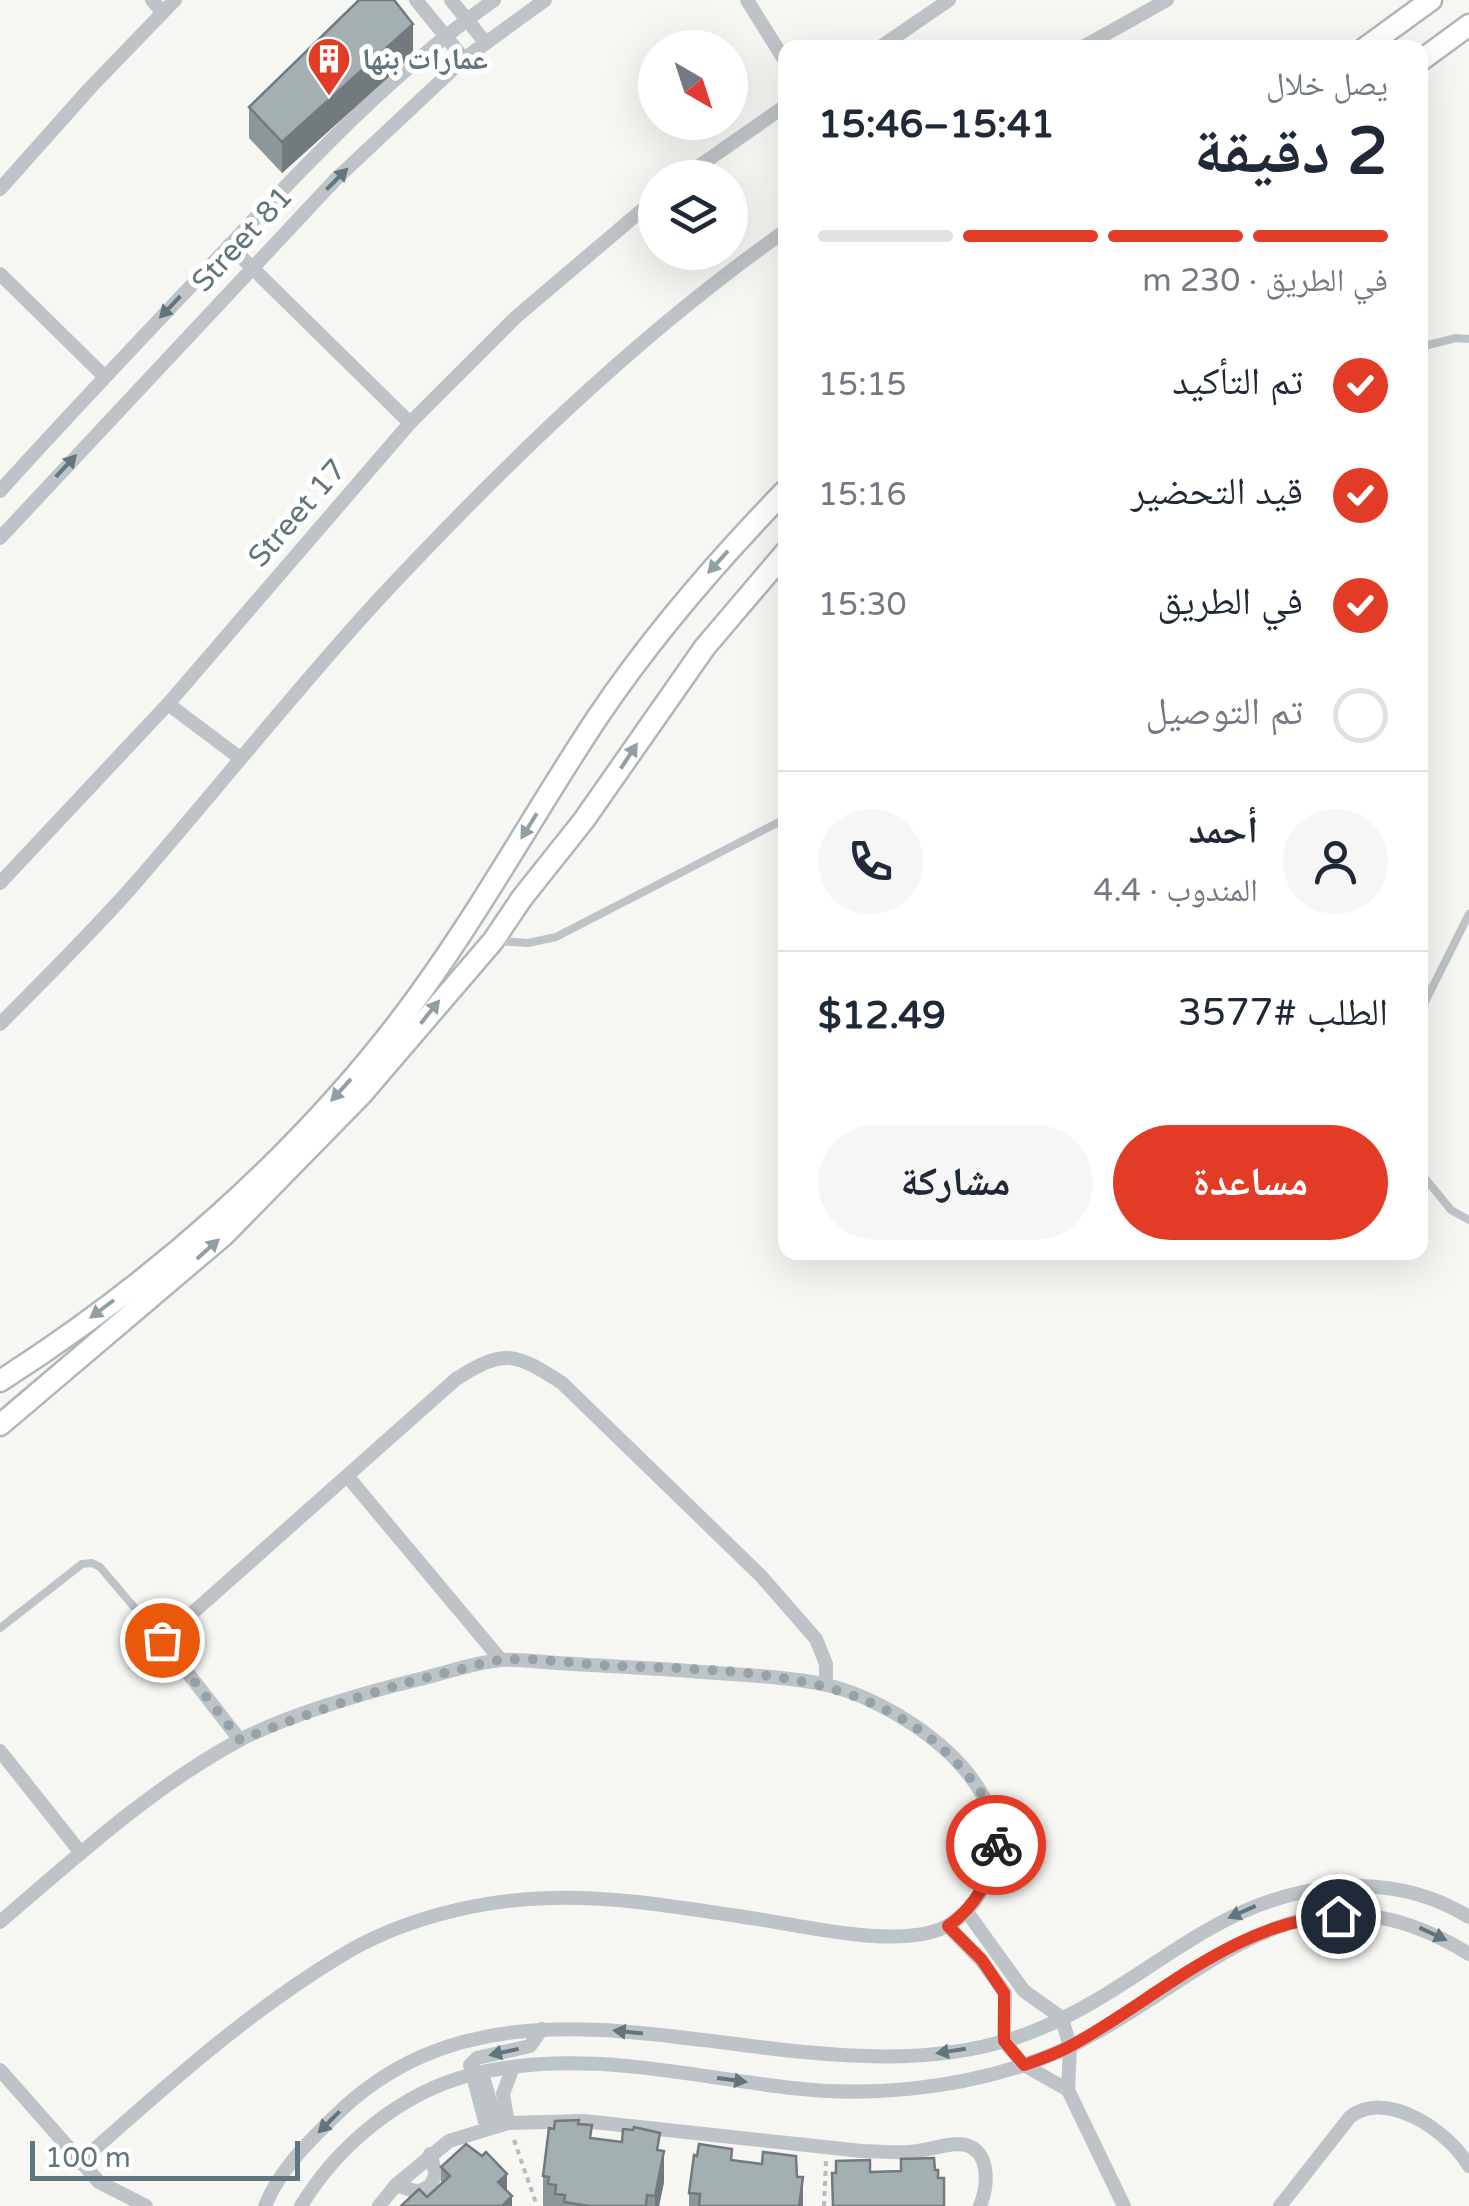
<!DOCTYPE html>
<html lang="ar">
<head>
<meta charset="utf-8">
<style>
  :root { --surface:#fff; --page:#f6f6f7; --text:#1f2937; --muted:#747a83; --line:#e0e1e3; --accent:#e33c26 }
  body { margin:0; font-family:"Varela Round","Noto Naskh Arabic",sans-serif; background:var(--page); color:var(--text); direction:rtl; height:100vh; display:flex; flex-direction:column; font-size:38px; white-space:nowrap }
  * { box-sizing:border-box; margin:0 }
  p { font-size:32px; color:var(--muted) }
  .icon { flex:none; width:55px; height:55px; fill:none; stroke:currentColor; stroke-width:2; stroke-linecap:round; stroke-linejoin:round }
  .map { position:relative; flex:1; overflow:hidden; direction:ltr }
  .sheet { position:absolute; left:778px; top:40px; width:650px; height:1220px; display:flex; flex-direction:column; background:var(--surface); border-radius:20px; box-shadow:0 10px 40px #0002; direction:rtl }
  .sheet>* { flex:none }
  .needle { width:65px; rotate:141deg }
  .buttons { position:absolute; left:638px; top:30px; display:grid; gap:20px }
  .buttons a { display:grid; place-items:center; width:110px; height:110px; border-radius:50%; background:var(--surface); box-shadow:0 10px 40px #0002; font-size:50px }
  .scale { position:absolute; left:30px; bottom:25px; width:270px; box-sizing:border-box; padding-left:10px; border:5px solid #61757e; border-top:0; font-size:28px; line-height:35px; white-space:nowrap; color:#61757e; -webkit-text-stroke:8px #fff; paint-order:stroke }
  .pin { position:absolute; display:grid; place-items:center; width:85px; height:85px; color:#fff; margin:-42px; border:5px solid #fff; border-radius:50%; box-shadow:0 2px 10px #0007 }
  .courier { position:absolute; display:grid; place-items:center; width:100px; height:100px; margin:-50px; border:8px solid #e33c26; border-radius:50%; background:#fff; color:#222; box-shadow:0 2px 12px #0007 }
  .overview em { font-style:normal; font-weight:700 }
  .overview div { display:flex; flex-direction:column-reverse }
  .overview { display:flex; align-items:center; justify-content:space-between; height:170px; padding:0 40px }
  h1 { font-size:65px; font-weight:700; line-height:75px }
  .bar { display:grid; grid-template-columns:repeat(4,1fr); gap:15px 10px; align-content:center; height:120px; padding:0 40px }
  .bar i { height:12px; border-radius:8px; background:var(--line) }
  .bar .on { background:var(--accent) }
  .bar p { grid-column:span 4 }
  .line { display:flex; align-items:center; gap:25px; padding:0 40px; border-top:2px solid var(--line) }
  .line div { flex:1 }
  .round { display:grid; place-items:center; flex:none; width:105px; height:105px; border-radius:52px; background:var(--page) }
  ol { padding:0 40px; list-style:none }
  li { display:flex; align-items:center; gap:30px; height:110px }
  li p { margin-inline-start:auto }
  li .icon { padding:10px; border-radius:50%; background:var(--accent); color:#fff; stroke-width:4 }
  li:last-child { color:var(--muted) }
  li i { width:55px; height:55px; border:5px solid var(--line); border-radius:50% }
  .cta { display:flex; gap:20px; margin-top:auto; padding:20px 40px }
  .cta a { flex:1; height:115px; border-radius:60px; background:var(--accent); color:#fff; font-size:40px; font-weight:700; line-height:115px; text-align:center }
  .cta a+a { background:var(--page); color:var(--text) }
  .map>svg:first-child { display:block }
</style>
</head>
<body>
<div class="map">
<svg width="1469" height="2206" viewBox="0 0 1469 2206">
  <rect width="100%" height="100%" fill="#f6f6f3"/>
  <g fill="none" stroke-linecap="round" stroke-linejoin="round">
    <defs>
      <g id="secondary">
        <polyline points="1365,48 1431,0"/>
        <polyline points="1420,61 1469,25"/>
        <path d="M0 1381C149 1286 290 1163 398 1023 472 927 530 819 597 718 652 636 716 562 785 491"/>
        <polyline points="0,1425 224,1235 361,1095 493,941 522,898 584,820 705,647 785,553"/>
      </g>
    </defs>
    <use href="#secondary" stroke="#afb7ba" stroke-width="25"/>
    <g stroke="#b7bcbe" stroke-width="4" stroke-dasharray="5 5" stroke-linecap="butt">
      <polyline points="514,2140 537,2206"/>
      <polyline points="824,2206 826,2161"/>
    </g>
    <g stroke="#bdc3c6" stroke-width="8">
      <polyline points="1420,347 1456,338 1469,339"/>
      <polyline points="499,941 528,943 556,937 785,819"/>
      <polyline points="1420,1012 1469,914"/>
      <polyline points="1420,1172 1451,1210 1469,1220"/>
      <polyline points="0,1628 82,1564 92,1563 100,1567 162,1640"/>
    </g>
    <g stroke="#bdc3c6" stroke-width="14">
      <polyline points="152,0 162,12"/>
      <polyline points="416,0 464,59"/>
      <polyline points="451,0 485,42"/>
      <polyline points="747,0 785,61"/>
      <polyline points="879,48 949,0"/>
      <polyline points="1081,48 1167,0"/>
      <polyline points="682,178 785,106"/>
      <polyline points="0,189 91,87 175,0"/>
      <polyline points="229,245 410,423"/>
      <polyline points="0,274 104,376"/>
      <path d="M0 491C74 409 151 328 228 247 311 159 394 71 494 0"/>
      <polyline points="0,538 335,180 464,59 545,0"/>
      <polyline points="168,704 240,758"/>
      <polyline points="0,883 168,704 410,423 516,317 655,199"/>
      <path d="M0 1024C44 980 89 935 131 888 214 793 292 694 377 601 502 467 635 337 785 231"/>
      <polyline points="348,1477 501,1660"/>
      <path d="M240 1740 162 1640 456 1379C505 1348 515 1353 562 1383L761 1576 816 1639 826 1664V1684"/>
      <polyline points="0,1751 81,1853"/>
      <polyline points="967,1912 1024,1991 1062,2018 1070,2047 1068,2090 1124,2206"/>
      <path d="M0 1922C75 1858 151 1788 238 1741 285 1716 363 1693 416 1680 443 1674 474 1662 502 1660 520 1659 539 1662 557 1663 605 1666 653 1668 701 1672 741 1675 782 1676 822 1684 892 1698 1010 1775 994 1857 989 1884 970 1915 945 1927 896 1951 792 1923 738 1916 676 1907 613 1896 550 1898 479 1900 400 1919 339 1957 245 2014 161 2090 79 2163"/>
      <polyline points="948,1926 981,1960 1005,1993 1004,2041 1024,2065 1068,2090"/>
      <polyline points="0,2070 99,2182 146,2206"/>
      <polyline points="482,2073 497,2126"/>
      <polyline points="508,2123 503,2094 513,2067"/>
      <polyline points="487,2129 470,2065 477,2058 530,2046 542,2029"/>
      <polyline points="396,2185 418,2192 430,2186 436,2174 430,2154"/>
      <path d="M265 2206C279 2171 307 2143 334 2117 527 1925 807 2122 1034 2031 1153 1984 1220 1886 1361 1886 1399 1887 1437 1897 1469 1917"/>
      <path d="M301 2206C338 2145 401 2093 470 2075 577 2047 686 2076 792 2088 868 2097 952 2089 1024 2065 1186 2013 1279 1837 1469 1954"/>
      <path d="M379 2206 396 2185 449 2141 508 2123 584 2121 862 2151C877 2151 894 2153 910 2152 925 2151 941 2145 957 2144 991 2144 989 2183 980 2206"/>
      <path d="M1280 2206 1350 2117C1387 2088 1449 2132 1469 2166"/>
    </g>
    <use href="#secondary" stroke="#fff" stroke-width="20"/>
  </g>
  <g fill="#8d9699">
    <polygon points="413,55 282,173 249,138 249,107"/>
    <polygon points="579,2124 592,2139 660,2151 664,2182 659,2206 543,2206 543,2176 554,2129"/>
    <polygon points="732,2160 797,2177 803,2206 689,2206 689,2193"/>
    <polygon points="441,2167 507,2191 512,2206 427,2197 441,2184"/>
  </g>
  <g fill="#737a7d">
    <polygon points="413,24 413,55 282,173 282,142"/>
    <polygon points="664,2151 664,2182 659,2206 655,2206 655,2196"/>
    <polygon points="507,2174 507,2201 512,2196 512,2206 498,2206 498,2182"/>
    <polygon points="803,2177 803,2206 799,2206"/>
  </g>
  <g fill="#a4afb2" stroke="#737a7d" stroke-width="2.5">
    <polygon points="359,0 394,0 413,24 282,142 249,107"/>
    <polygon points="579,2120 578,2124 592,2125 590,2138 622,2142 623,2129 633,2130 634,2127 660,2133 657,2150 664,2151 655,2196 647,2195 646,2206 589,2206 564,2202 565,2195 555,2194 556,2185 548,2184 549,2177 543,2176 549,2128 554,2129 555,2121"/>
    <polygon points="466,2144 482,2156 486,2152 507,2174 498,2182 512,2196 502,2206 401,2206 419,2189 427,2197 450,2176 441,2167"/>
    <polygon points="699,2144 732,2149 731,2160 762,2164 763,2152 796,2156 797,2177 803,2177 799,2206 699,2206 700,2194 689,2193 694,2155 697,2156"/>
    <polygon points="934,2158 935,2170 938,2170 938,2178 944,2178 944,2206 833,2206 832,2173 836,2173 836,2161 870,2160 870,2172 901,2171 901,2159"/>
  </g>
  <defs><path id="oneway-solid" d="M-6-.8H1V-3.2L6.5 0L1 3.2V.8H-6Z" transform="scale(2.5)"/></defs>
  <g fill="#61757e">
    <use href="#oneway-solid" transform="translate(337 179) rotate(-45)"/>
    <use href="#oneway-solid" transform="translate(170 307) rotate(134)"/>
    <use href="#oneway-solid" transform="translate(66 466) rotate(-47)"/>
    <use href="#oneway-solid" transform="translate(1242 1912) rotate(156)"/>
    <use href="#oneway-solid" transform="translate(1433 1934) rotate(25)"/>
    <use href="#oneway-solid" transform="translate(628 2032) rotate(-174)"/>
    <use href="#oneway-solid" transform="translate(951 2051) rotate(171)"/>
    <use href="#oneway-solid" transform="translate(504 2052) rotate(168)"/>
    <use href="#oneway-solid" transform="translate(732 2080) rotate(8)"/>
    <use href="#oneway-solid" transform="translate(329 2122) rotate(135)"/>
  </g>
  <g fill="#909ea5">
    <use href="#oneway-solid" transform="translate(718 562) rotate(132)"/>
    <use href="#oneway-solid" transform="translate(629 756) rotate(-57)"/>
    <use href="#oneway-solid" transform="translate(529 826) rotate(122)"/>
    <use href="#oneway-solid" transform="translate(430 1012) rotate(-51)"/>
    <use href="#oneway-solid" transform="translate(341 1090) rotate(132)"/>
    <use href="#oneway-solid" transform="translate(208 1249) rotate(-42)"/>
    <use href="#oneway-solid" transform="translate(102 1309) rotate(143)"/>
  </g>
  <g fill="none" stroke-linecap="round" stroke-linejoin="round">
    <path stroke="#95a2a7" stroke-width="10" stroke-dasharray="0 18" d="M162 1640 240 1740C309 1713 377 1689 449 1672 465 1669 483 1662 500 1660 536 1657 577 1664 614 1666 739 1671 876 1668 964 1771 984 1794 997 1813 996 1845"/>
    <path stroke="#e33c26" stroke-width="12" d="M996 1845C991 1878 976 1906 948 1926L982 1960 1004 1993V2041L1024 2065C1041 2059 1059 2053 1074 2044 1159 1997 1237 1920 1338 1916"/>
  </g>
  <defs>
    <symbol id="building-pin" viewBox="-11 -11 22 30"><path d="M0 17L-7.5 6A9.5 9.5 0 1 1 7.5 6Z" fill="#e33c26" stroke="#fff"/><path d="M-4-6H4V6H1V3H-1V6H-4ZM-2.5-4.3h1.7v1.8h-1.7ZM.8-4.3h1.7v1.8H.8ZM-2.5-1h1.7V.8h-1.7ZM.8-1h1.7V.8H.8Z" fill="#fff"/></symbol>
  </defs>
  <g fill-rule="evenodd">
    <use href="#building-pin" x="304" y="34" width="50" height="68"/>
  </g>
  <g text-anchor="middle" stroke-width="10" stroke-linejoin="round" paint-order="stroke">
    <g font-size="30" font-weight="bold" fill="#61757e" stroke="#fff" text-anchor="start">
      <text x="362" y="69">عمارات بنها</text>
    </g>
    <g font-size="30" fill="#61757e" stroke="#fff">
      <text transform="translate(242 239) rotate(-47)" y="10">Street 81</text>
      <text transform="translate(297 513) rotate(-49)" y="10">Street 17</text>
    </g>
  </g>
</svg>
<div class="buttons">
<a><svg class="needle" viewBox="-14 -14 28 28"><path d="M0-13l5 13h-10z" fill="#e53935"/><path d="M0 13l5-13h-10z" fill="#747a83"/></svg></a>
<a><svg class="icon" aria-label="layers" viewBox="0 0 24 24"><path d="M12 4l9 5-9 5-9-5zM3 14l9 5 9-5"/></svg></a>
</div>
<div class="scale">100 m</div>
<div class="pin" style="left:162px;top:1640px;background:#ea580c"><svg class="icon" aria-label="bag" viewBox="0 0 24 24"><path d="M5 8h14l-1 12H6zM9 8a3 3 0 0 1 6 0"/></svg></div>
<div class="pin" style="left:1338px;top:1916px;background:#1f2937"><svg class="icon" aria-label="home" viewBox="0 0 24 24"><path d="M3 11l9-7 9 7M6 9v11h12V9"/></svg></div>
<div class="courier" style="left:996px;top:1845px"><svg class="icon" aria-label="bike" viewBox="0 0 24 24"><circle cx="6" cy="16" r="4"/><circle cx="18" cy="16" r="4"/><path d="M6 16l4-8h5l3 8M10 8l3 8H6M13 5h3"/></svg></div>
<section class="sheet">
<div class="overview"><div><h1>2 دقيقة</h1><p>يصل خلال</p></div><em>15:41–15:46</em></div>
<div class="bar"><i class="on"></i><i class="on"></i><i class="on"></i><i></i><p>في الطريق · 230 m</p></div>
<ol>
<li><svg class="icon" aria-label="check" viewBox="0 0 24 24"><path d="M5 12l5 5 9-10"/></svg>تم التأكيد<p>15:15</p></li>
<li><svg class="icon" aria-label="check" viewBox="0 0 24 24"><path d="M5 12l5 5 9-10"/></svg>قيد التحضير<p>15:16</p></li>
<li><svg class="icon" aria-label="check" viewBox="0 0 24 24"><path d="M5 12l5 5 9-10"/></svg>في الطريق<p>15:30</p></li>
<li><i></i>تم التوصيل</li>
</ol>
<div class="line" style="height:180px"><a class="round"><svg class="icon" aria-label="person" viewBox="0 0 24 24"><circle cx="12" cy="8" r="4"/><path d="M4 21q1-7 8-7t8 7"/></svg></a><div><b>أحمد</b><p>المندوب · 4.4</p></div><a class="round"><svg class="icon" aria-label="phone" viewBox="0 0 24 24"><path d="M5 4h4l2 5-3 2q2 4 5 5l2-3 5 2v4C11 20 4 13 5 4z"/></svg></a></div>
<div class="line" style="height:130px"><div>الطلب #3577</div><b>$12.49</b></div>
<div class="cta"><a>مساعدة</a><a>مشاركة</a></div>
</section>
</div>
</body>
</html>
